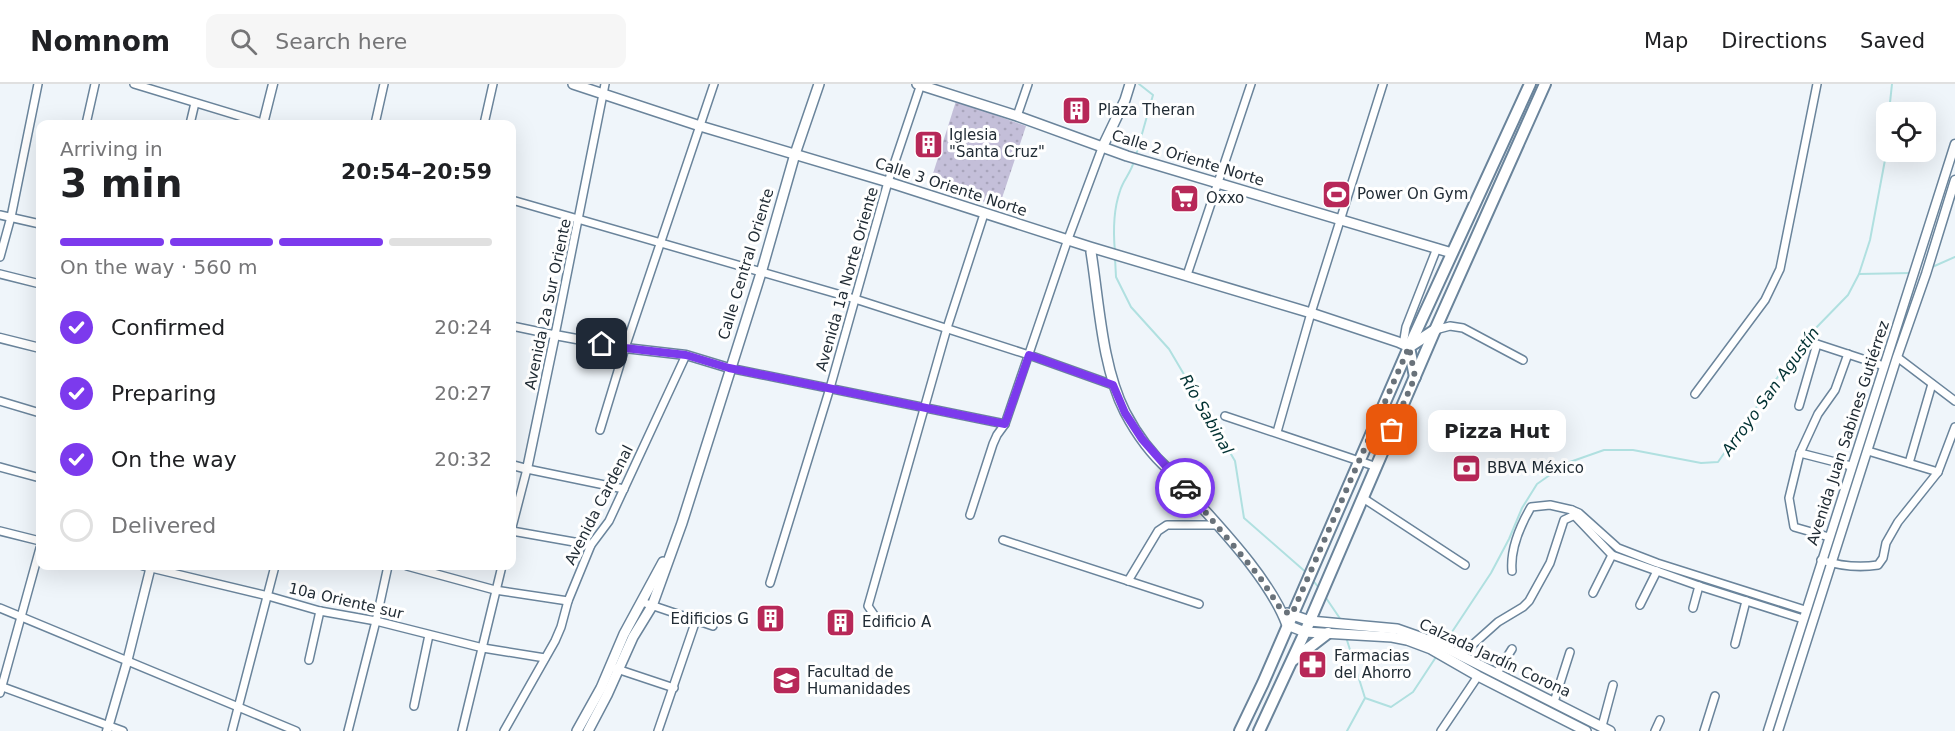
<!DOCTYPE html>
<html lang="en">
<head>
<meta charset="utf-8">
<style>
  :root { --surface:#fff; --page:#f6f6f6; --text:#202124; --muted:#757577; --line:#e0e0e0; --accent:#7c3aed }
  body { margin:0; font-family:"DejaVu Sans",sans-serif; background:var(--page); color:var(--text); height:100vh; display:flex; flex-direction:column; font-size:22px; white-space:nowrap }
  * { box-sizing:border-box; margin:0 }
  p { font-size:20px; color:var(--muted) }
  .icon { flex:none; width:33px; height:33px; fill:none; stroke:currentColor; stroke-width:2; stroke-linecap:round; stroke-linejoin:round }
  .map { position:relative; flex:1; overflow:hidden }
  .side { position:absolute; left:36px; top:36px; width:480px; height:450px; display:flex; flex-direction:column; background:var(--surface); border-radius:12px; box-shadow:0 6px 24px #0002 }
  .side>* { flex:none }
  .fabs { position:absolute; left:1876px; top:18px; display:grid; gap:12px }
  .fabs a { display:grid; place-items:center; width:60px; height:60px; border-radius:12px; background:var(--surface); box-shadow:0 6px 24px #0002; font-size:30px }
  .pin { position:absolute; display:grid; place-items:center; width:51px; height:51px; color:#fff; margin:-26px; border-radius:12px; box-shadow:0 3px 9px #0006 }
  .courier { position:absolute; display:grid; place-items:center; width:60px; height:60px; margin:-30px; border:4px solid #7c3aed; border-radius:50%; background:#fff; color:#222; box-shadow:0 2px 8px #0007 }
  .bubble { position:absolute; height:42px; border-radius:12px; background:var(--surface); box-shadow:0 6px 24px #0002; font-size:20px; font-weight:800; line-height:42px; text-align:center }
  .head em { font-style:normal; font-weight:800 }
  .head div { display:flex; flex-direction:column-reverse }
  .head { display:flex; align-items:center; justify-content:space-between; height:102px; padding:0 24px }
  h1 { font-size:39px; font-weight:800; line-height:45px }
  .bar { display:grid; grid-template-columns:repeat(4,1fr); gap:9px 6px; align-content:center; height:72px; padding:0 24px }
  .bar i { height:8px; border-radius:4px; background:var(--line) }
  .bar .current { background:var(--accent) }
  .bar p { grid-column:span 4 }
  ol { padding:0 24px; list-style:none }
  li { display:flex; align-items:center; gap:18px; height:66px }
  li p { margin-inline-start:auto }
  li .icon { padding:6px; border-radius:50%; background:var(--accent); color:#fff; stroke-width:4 }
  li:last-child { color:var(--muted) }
  li i { width:33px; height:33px; border:3px solid var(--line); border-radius:50% }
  header { display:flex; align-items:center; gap:36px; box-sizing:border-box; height:84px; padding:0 30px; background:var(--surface); border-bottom:2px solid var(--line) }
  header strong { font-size:28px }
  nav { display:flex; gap:33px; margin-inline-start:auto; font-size:21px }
  .search { width:420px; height:54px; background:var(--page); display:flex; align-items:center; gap:15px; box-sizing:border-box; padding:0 21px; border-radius:12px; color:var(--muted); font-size:22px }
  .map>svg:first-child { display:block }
</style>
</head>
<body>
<header>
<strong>Nomnom</strong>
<div class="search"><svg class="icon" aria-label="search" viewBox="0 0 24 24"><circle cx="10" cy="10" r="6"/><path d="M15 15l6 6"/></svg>Search here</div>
<nav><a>Map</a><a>Directions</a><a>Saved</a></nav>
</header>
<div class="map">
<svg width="1955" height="647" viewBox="0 0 1955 647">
  <defs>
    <pattern id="grass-dots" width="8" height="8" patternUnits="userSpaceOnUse" patternTransform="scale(1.5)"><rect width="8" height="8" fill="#c4bfd9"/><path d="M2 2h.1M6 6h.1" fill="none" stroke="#a8a4bb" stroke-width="1.8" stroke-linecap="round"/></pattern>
  </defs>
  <rect width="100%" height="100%" fill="#eff5fa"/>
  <polygon fill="url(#grass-dots)" points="956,17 1026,42 999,123 930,99"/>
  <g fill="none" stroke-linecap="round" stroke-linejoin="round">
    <g stroke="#b0e0e0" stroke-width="2">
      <polyline points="1889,28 1892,0"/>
      <polyline points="1136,71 1153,11 1139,0"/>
      <path d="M1115 168C1113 147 1113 127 1120 107 1123 96 1131 89 1134 77"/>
      <polyline points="1115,174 1116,193 1131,223 1169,265 1235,377 1244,434 1308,490"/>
      <polyline points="1930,184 1955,173"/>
      <polyline points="1859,190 1911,189"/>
      <polyline points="1311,494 1319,504"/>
      <polyline points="1324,511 1341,536"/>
      <polyline points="1346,553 1365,614 1347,647"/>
      <polyline points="1444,560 1491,489 1509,455 1522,424 1537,400 1567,379 1604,366 1633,366 1701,379 1718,378 1774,298 1812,248 1848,211 1859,190 1870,156 1885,76 1887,53"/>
      <polyline points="1365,614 1391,623 1413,608 1436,573"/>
    </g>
    <defs>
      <g id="minor">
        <polyline points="134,0 266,40"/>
        <polyline points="1017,32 1028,0"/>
        <polyline points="86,40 95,0"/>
        <polyline points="190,40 195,19"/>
        <polyline points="375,40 384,0"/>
        <polyline points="484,40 493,0"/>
        <polyline points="512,116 855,215 1029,271 1113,301"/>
        <polyline points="0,131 40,140"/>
        <polyline points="0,173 11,133 38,0"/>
        <polyline points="0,190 40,200"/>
        <polyline points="1187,191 1251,0"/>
        <polyline points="512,242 555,251 605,0"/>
        <polyline points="1435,246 1450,242 1463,244 1523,276"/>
        <polyline points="1409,263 1404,255 1406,243 1437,164"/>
        <polyline points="1897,273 1955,317"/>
        <polyline points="729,284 1005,340"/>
        <polyline points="1695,310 1765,216 1780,185 1817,0"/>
        <polyline points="0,317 40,329"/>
        <polyline points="1799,322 1817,260 1884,282"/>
        <polyline points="1225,332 1377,383"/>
        <polyline points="600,346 625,264 714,0"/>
        <polyline points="1277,348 1311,229 1383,0"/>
        <polyline points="1868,367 1938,388"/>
        <polyline points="1800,369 1851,382"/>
        <polyline points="1909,379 1932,300"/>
        <polyline points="0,383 40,394"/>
        <polyline points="1363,414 1465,481"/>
        <polyline points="1572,426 1574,431 1612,471 1699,502 1803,535"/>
        <polyline points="970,431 993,360 997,351 1005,340 1068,155 1102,64"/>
        <polyline points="512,443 527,385 624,405"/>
        <polyline points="0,447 40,457"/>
        <polyline points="512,447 591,461"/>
        <polyline points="1829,453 1794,443 1789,414 1800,369 1818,330 1835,306 1848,270"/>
        <polyline points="1003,456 1199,520"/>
        <path d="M1821 476C1840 482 1859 484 1878 481L1883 474 1886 459 1898 438 1938 388 1955 343"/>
        <polyline points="143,482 268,512 320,527 376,537 483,564 545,574"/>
        <polyline points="407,482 495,506 568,517"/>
        <path d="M1512 487C1510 465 1520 442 1531 423L1550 421 1572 426 1579 429 1618 464 1657 479 1805 526"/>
        <polyline points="1128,497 1158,447 1167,441 1217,441"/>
        <polyline points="770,499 830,304 888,98 921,0"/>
        <polyline points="1593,509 1612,471"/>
        <polyline points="642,518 713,542"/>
        <polyline points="1640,521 1657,487"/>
        <polyline points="0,524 296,647"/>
        <polyline points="1693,524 1699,502"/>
        <polyline points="881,541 868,522 947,244 984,130"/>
        <polyline points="1735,560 1746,517"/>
        <polyline points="1460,572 1498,538 1523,523 1529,517 1550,479 1564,436 1577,430"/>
        <polyline points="309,576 320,527"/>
        <polyline points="614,584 674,604"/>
        <polyline points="1497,589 1512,565"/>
        <polyline points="0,602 123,647"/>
        <polyline points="0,609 40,464"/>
        <polyline points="1554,618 1570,568"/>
        <polyline points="414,622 429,551"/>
        <polyline points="1602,642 1613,601"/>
        <polyline points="232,647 275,482"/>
        <polyline points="348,647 376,537 388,482"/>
        <polyline points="462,647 502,482"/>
        <polyline points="504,647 555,557 561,543 568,517 591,461 609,437 686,271"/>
        <polyline points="658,647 696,536"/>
        <polyline points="1441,647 1478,592"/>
        <polyline points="1655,647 1660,636"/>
        <polyline points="1704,647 1715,612"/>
      </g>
      <g id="tertiary">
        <polyline points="263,40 273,0"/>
        <polyline points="0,254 40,264"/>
        <polyline points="512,381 527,385 555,251 625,264 686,271 729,284"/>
        <polyline points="107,647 127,578 151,482"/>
        <polyline points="1768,647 1955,60"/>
        <polyline points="1778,647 1897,273 1926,190 1955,96"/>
      </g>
      <g id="secondary">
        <polyline points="573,0 700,42 888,98 1090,163 1311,229 1398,258 1409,263"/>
        <polyline points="917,0 1017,32 1127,72 1452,169"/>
        <polyline points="1102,64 1125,16 1130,0"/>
        <path d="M1091 168C1099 218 1102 283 1125 328 1136 349 1151 370 1169 386 1180 396 1189 409 1199 420 1229 453 1272 500 1287 541L1305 548 1392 553 1407 556 1431 565 1478 592 1586 647"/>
        <polyline points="1287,529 1310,537 1397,545 1434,558 1610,647"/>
        <polyline points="577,647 601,604 624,550 663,478"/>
        <polyline points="588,647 607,611 633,553 652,522 682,439 761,189 795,70 819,0"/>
      </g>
      <g id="primary">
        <polyline points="1415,293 1409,263 1435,246"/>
        <polyline points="1293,576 1328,549"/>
        <polyline points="1240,647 1263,599 1409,263 1530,0"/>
        <polyline points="1259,647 1305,548 1435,246 1545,0"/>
      </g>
    </defs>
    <use href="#minor" stroke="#6a849b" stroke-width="10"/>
    <use href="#tertiary" stroke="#6a849b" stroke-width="11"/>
    <use href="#secondary" stroke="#6a849b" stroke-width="12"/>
    <use href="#primary" stroke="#6a849b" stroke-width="14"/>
    <use href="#minor" stroke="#fff" stroke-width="7"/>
    <use href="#tertiary" stroke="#fff" stroke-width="8"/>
    <use href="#secondary" stroke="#fff" stroke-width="9"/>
    <use href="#primary" stroke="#fff" stroke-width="10"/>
  </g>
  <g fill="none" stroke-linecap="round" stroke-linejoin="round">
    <polyline stroke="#69727a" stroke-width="6" stroke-dasharray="0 10.8" points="1185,404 1259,492 1282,527 1292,530 1409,263 1415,293 1392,346"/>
    <polyline stroke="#7c3aed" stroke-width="8" points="602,260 625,264 686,271 729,284 1005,340 1029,271 1113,301 1125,329 1142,355 1185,404"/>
  </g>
  <defs>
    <symbol id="building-square" viewBox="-11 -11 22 22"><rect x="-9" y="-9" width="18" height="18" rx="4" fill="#b72858" stroke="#fff"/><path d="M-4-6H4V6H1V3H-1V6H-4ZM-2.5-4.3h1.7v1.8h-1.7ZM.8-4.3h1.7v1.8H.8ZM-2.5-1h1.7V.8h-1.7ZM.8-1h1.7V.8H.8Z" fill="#fff"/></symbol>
    <symbol id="stadium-square" viewBox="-11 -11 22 22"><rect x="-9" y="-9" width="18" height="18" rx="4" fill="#b72858" stroke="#fff"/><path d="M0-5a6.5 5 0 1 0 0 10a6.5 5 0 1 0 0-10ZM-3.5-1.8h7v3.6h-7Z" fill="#fff"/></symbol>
    <symbol id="supermarket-square" viewBox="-11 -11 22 22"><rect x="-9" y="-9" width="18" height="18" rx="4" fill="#b72858" stroke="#fff"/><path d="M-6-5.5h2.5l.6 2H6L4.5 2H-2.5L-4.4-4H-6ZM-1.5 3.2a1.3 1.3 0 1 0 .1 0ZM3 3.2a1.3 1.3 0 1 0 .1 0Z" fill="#fff"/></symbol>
    <symbol id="bank-square" viewBox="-11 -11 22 22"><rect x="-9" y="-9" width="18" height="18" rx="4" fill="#b72858" stroke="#fff"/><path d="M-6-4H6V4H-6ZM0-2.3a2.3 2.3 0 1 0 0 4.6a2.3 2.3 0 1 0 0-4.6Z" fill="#fff"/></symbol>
    <symbol id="pharmacy-square" viewBox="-11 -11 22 22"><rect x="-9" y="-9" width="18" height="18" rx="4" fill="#b72858" stroke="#fff"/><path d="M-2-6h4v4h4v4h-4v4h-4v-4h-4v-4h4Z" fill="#fff"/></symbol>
    <symbol id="school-square" viewBox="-11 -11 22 22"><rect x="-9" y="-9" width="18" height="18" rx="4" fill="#b72858" stroke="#fff"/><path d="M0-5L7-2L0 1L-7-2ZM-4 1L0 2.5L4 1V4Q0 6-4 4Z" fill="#fff"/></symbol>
  </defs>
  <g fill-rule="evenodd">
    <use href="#building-square" x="1060" y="10" width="33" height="33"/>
    <use href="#building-square" x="912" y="44" width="33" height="33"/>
    <use href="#stadium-square" x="1320" y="94" width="33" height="33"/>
    <use href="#supermarket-square" x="1168" y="98" width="33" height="33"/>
    <use href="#bank-square" x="1450" y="368" width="33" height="33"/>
    <use href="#building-square" x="754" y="518" width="33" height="33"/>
    <use href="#building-square" x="824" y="522" width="33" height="33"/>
    <use href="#pharmacy-square" x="1296" y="564" width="33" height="33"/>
    <use href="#school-square" x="770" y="580" width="33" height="33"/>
  </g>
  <g text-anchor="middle" stroke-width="6" stroke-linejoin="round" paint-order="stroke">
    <g font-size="15" fill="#212c35" stroke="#fff" text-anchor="start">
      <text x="1098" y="31">Plaza Theran</text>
      <text x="949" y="56">Iglesia<tspan x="949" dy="17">"Santa Cruz"</tspan></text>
      <text x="1357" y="115">Power On Gym</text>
      <text x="1206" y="119">Oxxo</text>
      <text x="1487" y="389">BBVA México</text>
      <text x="749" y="540" text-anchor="end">Edificios G</text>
      <text x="862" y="543">Edificio A</text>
      <text x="1334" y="577">Farmacias<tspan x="1334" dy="17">del Ahorro</tspan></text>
      <text x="807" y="593">Facultad de<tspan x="807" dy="17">Humanidades</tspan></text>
    </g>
    <g font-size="15" fill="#212c35" stroke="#fff">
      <text transform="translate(1188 74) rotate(17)" y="5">Calle 2 Oriente Norte</text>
      <text transform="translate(951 103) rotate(18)" y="5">Calle 3 Oriente Norte</text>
      <text transform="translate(746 180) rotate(-73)" y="5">Calle Central Oriente</text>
      <text transform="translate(847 195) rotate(-74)" y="5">Avenida 1a Norte Oriente</text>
      <text transform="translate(548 220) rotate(-78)" y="5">Avenida 2a Sur Oriente</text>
      <text transform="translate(1848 349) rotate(-72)" y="5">Avenida Juan Sabines Gutiérrez</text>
      <text transform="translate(599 421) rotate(-63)" y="5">Avenida Cardenal</text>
      <text transform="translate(346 517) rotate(13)" y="5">10a Oriente sur</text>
      <text transform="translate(1495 574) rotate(25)" y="5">Calzada Jardín Corona</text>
    </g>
    <g font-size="16" font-style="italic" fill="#013132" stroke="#fff">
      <text transform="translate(1770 307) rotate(-54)" y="6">Arroyo San Agustín</text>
      <text transform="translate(1207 330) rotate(60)" y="6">Río Sabinal</text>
    </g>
  </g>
</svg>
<div class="fabs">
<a><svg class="icon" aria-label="locate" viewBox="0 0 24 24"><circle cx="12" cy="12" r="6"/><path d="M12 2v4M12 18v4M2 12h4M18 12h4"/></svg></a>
</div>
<div class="pin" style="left:1392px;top:346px;background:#ea580c"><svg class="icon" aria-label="bag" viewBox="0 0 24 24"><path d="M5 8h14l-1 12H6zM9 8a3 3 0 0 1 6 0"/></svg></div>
<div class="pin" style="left:602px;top:260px;background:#1f2937"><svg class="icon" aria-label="home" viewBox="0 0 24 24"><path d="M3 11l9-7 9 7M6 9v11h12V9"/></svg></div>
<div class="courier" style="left:1185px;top:404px"><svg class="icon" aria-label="car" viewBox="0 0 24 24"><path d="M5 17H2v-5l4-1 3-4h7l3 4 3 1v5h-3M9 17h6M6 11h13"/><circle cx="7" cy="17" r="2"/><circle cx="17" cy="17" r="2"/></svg></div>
<div class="bubble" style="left:1428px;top:326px;width:138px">Pizza Hut</div>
<section class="side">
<div class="head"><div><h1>3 min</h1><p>Arriving in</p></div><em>20:54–20:59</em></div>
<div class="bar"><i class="current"></i><i class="current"></i><i class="current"></i><i></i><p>On the way · 560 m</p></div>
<ol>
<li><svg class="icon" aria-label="check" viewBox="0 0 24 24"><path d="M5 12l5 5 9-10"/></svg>Confirmed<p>20:24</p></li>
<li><svg class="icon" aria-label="check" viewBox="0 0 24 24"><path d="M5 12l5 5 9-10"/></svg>Preparing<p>20:27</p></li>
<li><svg class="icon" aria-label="check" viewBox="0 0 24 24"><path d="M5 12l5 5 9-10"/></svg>On the way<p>20:32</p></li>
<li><i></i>Delivered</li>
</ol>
</section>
</div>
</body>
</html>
